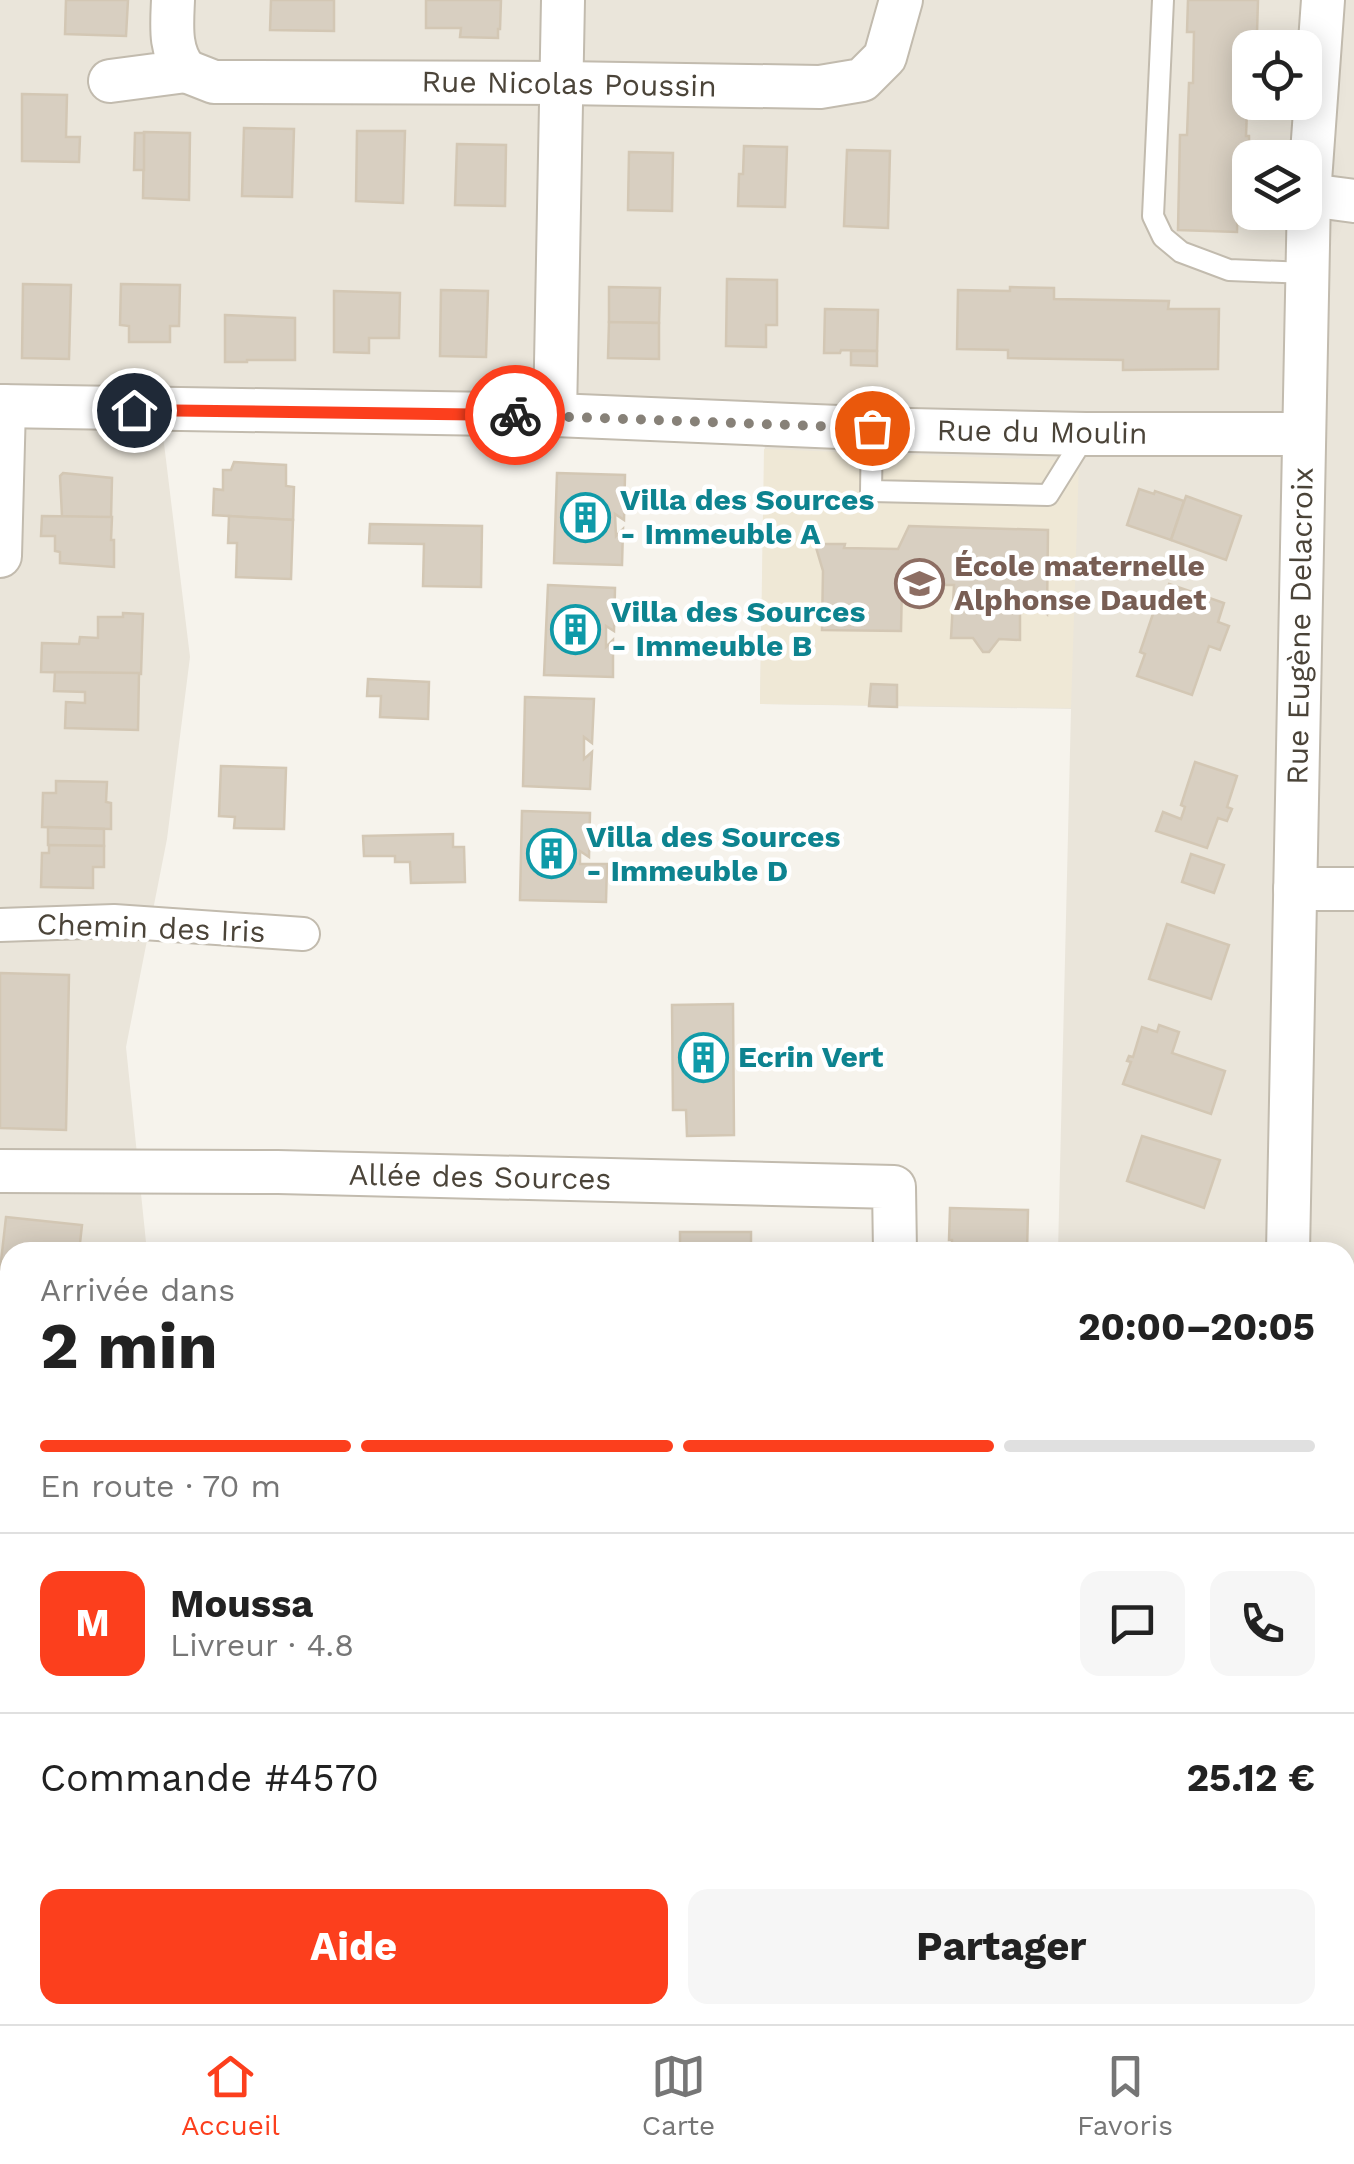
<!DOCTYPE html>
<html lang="fr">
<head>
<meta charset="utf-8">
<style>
  :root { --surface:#fff; --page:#f6f6f6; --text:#222; --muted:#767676; --line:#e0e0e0; --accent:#fc3f1d }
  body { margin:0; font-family:"Work Sans",sans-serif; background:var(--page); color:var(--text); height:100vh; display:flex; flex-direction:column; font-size:38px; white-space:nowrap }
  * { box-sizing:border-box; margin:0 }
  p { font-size:32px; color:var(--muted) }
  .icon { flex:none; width:55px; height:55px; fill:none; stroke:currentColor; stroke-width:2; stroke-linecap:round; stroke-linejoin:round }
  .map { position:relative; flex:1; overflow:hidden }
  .panel { position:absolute; left:0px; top:1242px; width:1355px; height:782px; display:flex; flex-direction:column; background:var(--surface); border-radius:30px 30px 0 0; box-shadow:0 5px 25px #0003 }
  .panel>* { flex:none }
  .controls { position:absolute; left:1232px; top:30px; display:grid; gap:20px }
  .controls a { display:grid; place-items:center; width:90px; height:90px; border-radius:20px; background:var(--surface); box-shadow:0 5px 25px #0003; font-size:50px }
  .pin { position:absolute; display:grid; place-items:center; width:85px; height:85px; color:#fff; margin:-42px; border:5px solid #fff; border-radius:50%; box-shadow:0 2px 10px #0007 }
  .courier { position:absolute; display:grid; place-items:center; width:100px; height:100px; margin:-50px; border:8px solid #fc3f1d; border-radius:50%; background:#fff; color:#222; box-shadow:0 2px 12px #0007 }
  .head em { font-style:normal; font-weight:700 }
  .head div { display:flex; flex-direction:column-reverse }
  .head { display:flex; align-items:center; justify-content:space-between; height:170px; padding:0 40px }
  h1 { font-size:65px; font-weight:700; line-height:75px }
  .bar { display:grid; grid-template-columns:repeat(4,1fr); gap:15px 10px; align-content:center; height:120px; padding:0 40px }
  .bar i { height:12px; border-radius:8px; background:var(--line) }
  .bar .active { background:var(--accent) }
  .bar p { grid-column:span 4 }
  .line { display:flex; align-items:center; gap:25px; padding:0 40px; border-top:2px solid var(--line) }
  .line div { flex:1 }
  .round { display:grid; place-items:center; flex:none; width:105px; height:105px; border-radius:20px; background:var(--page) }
  .button { display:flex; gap:20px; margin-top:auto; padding:20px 40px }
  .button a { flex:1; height:115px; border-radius:20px; background:var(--accent); color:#fff; font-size:40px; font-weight:700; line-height:115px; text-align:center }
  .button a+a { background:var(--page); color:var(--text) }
  .menu { display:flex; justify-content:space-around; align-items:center; height:140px; border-top:2px solid var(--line); background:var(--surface); font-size:28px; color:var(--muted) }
  .menu a { display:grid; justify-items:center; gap:5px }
  .menu .active { color:var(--accent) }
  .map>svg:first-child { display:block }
</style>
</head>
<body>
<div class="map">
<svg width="1354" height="2024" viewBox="0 0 1354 2024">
  <rect width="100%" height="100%" fill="#f6f3ec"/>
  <path fill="#eae5da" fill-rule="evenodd" d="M0 0H1354V1678L1345 1677V1252H1058L1071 709 760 704 765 432 162 427 190 657 167 839 126 1047 147 1252H10V1487H0ZM1250 48H1305V102H1250ZM1250 158H1305V212H1250Z"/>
  <polygon fill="#efe8d6" points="764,449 1079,461 1071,708 760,704"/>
  <g fill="#d8cfc1" stroke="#d3c7b4" stroke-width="2.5">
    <polygon points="66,0 128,0 126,36 65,34"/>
    <polygon points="271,0 334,0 334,31 270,30"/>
    <polygon points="426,0 501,0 500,29 498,29 498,38 460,37 461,28 426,28"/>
    <polygon points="1188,0 1258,0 1257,33 1254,33 1253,48 1250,48 1250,85 1248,85 1246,136 1249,136 1249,181 1238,180 1237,232 1178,230 1180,135 1187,135 1189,83 1193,83 1194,32 1187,32"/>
    <polygon points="22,94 67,95 66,137 80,137 79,162 22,161"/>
    <polygon points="244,128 294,129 292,197 242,196"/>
    <polygon points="357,131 405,131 403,203 356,201"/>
    <polygon points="144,132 190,133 189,200 143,198"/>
    <polygon points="135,133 144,133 144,170 134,170"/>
    <polygon points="457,144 506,145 505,206 455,205"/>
    <polygon points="744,146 787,147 785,207 738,206 739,174 743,174"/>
    <polygon points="847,150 890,151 888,228 844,226"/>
    <polygon points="629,152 673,153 672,211 628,210"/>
    <polygon points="727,279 777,280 777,325 766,325 766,347 726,346"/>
    <polygon points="23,284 71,285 69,359 22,358"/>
    <polygon points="121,284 180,285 179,326 170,326 170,342 129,342 129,326 120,325"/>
    <polygon points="609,287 660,288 659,323 609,322"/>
    <polygon points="1010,287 1054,288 1054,299 1169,301 1168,309 1219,309 1218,369 1123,370 1123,360 1008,358 1008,350 957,349 958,290 1010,291"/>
    <polygon points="441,290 488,291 486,357 440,356"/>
    <polygon points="334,291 400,293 399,338 369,338 369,353 334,352"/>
    <polygon points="825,309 878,310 877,351 841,350 840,353 824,353"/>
    <polygon points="225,315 295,318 295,360 247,360 247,362 225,362"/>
    <polygon points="609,322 659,323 659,359 608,358"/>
    <polygon points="851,351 877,351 877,366 851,365"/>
    <polygon points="234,462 286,465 286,486 294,487 293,520 213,515 214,489 223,490 223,470 231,470"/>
    <polygon points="63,473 112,478 111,518 62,516 60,476"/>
    <polygon points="557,473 625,475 624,520 615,514 616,536 623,529 622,565 554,563"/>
    <polygon points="1139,489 1154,494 1155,491 1184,501 1171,540 1127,525"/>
    <polygon points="1186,496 1241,516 1226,560 1171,540"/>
    <polygon points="42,516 112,517 111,540 114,540 114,567 60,563 60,552 55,551 55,536 41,536"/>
    <polygon points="229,516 293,520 291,579 236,577 237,543 228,543"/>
    <polygon points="370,524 482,526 481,587 423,586 424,544 369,543"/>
    <polygon points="909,526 1048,530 1047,614 1043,610 1020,609 1020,640 999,639 989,652 983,652 973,638 951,638 954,585 941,585 936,575 920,575 914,584 902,584 901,631 822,630 823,571 815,544 845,544 844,548 898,549"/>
    <polygon points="1169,584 1224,603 1218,622 1229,626 1220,650 1209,646 1192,695 1137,676 1145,654 1140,652 1156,605 1161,606"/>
    <polygon points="548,585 615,588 614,631 606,626 606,647 613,640 613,677 544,675"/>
    <polygon points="123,613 143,614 141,674 41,672 42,643 79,644 80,637 98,638 98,617 123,617"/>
    <polygon points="55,672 139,673 138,730 65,728 66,702 85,703 85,692 54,691"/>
    <polygon points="368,679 429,682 428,719 380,717 381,696 367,696"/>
    <polygon points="871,684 897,685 897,707 869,706"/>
    <polygon points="525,697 594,699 592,743 584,737 584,759 592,752 590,789 523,786"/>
    <polygon points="1195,762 1237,776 1227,807 1232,809 1227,821 1218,818 1207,848 1156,831 1163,812 1181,819 1185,807 1181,805"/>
    <polygon points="221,766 286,768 284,829 234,828 235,817 219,816"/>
    <polygon points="56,781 107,782 106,802 111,803 111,829 42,827 43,793 56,793"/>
    <polygon points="522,811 590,813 589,857 580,851 580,864 607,864 606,902 520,900"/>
    <polygon points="48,827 104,829 104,846 48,845"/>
    <polygon points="453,834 453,847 464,847 465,882 411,883 410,862 395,862 395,856 364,856 363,836"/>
    <polygon points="49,845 104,846 104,867 93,867 93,888 41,887 42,853 49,853"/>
    <polygon points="1191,854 1224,865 1214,893 1182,882"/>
    <polygon points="1167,924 1229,945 1211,999 1149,979"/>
    <polygon points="0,973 69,975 66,1130 0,1128"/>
    <polygon points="733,1004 734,1135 687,1136 686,1110 673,1110 672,1005"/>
    <polygon points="1159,1025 1179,1032 1172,1053 1225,1071 1211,1114 1123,1084 1131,1062 1127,1061 1129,1056 1133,1057 1142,1027 1157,1032"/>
    <polygon points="1142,1136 1220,1160 1204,1208 1127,1181"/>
    <polygon points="950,1208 1028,1210 1027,1252 952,1252 952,1240 949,1240"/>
    <polygon points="6,1217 82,1225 79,1252 10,1252 10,1362 0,1361 0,1270"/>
    <rect x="680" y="1232" width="71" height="20"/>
  </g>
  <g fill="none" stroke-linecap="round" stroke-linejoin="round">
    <defs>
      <g id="service">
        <polyline points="1163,0 1153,216 1163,237 1181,252 1229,270 1307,273"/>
        <polyline points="872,428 871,491 1048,495 1086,434"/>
      </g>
      <polyline id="pedestrian" points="0,925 114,921 303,934"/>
      <g id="minor">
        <polyline points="186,71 214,82 562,83 820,87 862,80 885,57 901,0"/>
        <path d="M110 81 186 71C169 51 172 25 173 0"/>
        <polyline points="1309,195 1354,201"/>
        <polyline points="0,406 555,415 910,430 1086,434 1304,434"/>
        <polyline points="555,415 563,0"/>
        <polyline points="0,556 4,406"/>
        <polyline points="1295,889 1354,889"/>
        <polyline points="0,1171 278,1172 894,1187 895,1252"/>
        <polyline points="1288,1252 1309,195 1323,0"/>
        <polyline points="1345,1981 1354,1982"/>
      </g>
    </defs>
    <use href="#service" stroke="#c2bbae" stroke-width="24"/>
    <use href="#pedestrian" stroke="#c2bbae" stroke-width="36"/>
    <use href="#minor" stroke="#c2bbae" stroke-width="46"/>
    <use href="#service" stroke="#fff" stroke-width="20"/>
    <use href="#pedestrian" stroke="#fff" stroke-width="32"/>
    <use href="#minor" stroke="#fff" stroke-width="42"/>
  </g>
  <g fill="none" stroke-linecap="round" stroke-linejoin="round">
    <polyline stroke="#878178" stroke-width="10" stroke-dasharray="0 18" points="515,415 872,428"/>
    <polyline stroke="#fc3f1d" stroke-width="12" points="134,410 515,415"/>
  </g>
  <defs>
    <symbol id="building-ring" viewBox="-11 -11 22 22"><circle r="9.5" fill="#fff" stroke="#0f9aa8" stroke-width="1.5"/><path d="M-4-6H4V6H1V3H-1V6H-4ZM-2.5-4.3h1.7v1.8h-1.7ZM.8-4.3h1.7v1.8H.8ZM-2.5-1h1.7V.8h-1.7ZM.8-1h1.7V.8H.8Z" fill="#0f9aa8"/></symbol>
    <symbol id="school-ring" viewBox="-11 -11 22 22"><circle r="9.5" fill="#fff" stroke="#8d6e63" stroke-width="1.5"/><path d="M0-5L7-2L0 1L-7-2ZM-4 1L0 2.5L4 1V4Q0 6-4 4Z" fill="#8d6e63"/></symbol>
  </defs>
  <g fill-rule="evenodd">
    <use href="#building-ring" x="558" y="490" width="55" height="55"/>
    <use href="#school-ring" x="892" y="556" width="55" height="55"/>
    <use href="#building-ring" x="548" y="602" width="55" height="55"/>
    <use href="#building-ring" x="524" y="826" width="55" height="55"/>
    <use href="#building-ring" x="676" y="1030" width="55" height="55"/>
  </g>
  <g text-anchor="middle" stroke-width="9" stroke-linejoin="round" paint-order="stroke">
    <g font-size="30" fill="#4b4439" stroke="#fff">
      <text transform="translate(569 84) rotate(1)" y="10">Rue Nicolas Poussin</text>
      <text transform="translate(1042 432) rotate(1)" y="10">Rue du Moulin</text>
      <text transform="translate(1300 626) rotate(-89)" y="10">Rue Eugène Delacroix</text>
      <text transform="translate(151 928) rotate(2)" y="10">Chemin des Iris</text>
      <text transform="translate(480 1177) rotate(1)" y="10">Allée des Sources</text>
    </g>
    <g font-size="30" font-weight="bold" fill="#0d838f" stroke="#fff" text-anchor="start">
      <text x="620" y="510">Villa des Sources<tspan x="620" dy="34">- Immeuble A</tspan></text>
      <text x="611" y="622">Villa des Sources<tspan x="611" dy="34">- Immeuble B</tspan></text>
      <text x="586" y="847">Villa des Sources<tspan x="586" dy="34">- Immeuble D</tspan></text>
      <text x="738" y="1067">Ecrin Vert</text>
    </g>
    <g font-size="30" font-weight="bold" fill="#785e54" stroke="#fff" text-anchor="start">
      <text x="954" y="576">École maternelle<tspan x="954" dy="34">Alphonse Daudet</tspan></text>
    </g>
  </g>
</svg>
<div class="controls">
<a><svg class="icon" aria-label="locate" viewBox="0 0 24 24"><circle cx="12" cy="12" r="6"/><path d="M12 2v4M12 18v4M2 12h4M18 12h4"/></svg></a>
<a><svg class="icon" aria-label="layers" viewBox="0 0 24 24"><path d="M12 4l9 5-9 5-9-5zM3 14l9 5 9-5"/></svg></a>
</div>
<div class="pin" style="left:872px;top:428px;background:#ea580c"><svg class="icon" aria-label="bag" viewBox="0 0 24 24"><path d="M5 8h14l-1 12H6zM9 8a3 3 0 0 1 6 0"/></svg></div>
<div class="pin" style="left:134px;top:410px;background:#1f2937"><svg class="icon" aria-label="home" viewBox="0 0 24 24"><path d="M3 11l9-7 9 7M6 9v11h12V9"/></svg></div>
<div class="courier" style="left:515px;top:415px"><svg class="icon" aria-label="bike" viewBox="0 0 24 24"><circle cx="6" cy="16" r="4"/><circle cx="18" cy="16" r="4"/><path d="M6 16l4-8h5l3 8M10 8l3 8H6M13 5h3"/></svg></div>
<section class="panel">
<div class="head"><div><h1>2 min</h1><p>Arrivée dans</p></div><em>20:00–20:05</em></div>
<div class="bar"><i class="active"></i><i class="active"></i><i class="active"></i><i></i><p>En route · 70 m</p></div>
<div class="line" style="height:180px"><b class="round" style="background:var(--accent);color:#fff">M</b><div><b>Moussa</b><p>Livreur · 4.8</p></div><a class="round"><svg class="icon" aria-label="chat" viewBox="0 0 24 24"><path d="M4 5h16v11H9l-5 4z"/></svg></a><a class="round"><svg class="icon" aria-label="phone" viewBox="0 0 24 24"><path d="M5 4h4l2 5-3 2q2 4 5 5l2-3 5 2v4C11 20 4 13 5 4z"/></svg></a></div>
<div class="line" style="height:130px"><div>Commande #4570</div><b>25.12 €</b></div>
<div class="button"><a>Aide</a><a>Partager</a></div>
</section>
</div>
<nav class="menu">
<a class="active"><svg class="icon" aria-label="home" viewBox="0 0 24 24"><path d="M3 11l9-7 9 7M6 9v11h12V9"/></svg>Accueil</a>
<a><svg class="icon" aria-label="map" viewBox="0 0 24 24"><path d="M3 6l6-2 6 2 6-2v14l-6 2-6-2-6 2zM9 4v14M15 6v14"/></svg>Carte</a>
<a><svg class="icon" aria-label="saved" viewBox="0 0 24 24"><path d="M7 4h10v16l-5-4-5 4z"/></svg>Favoris</a>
</nav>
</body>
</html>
